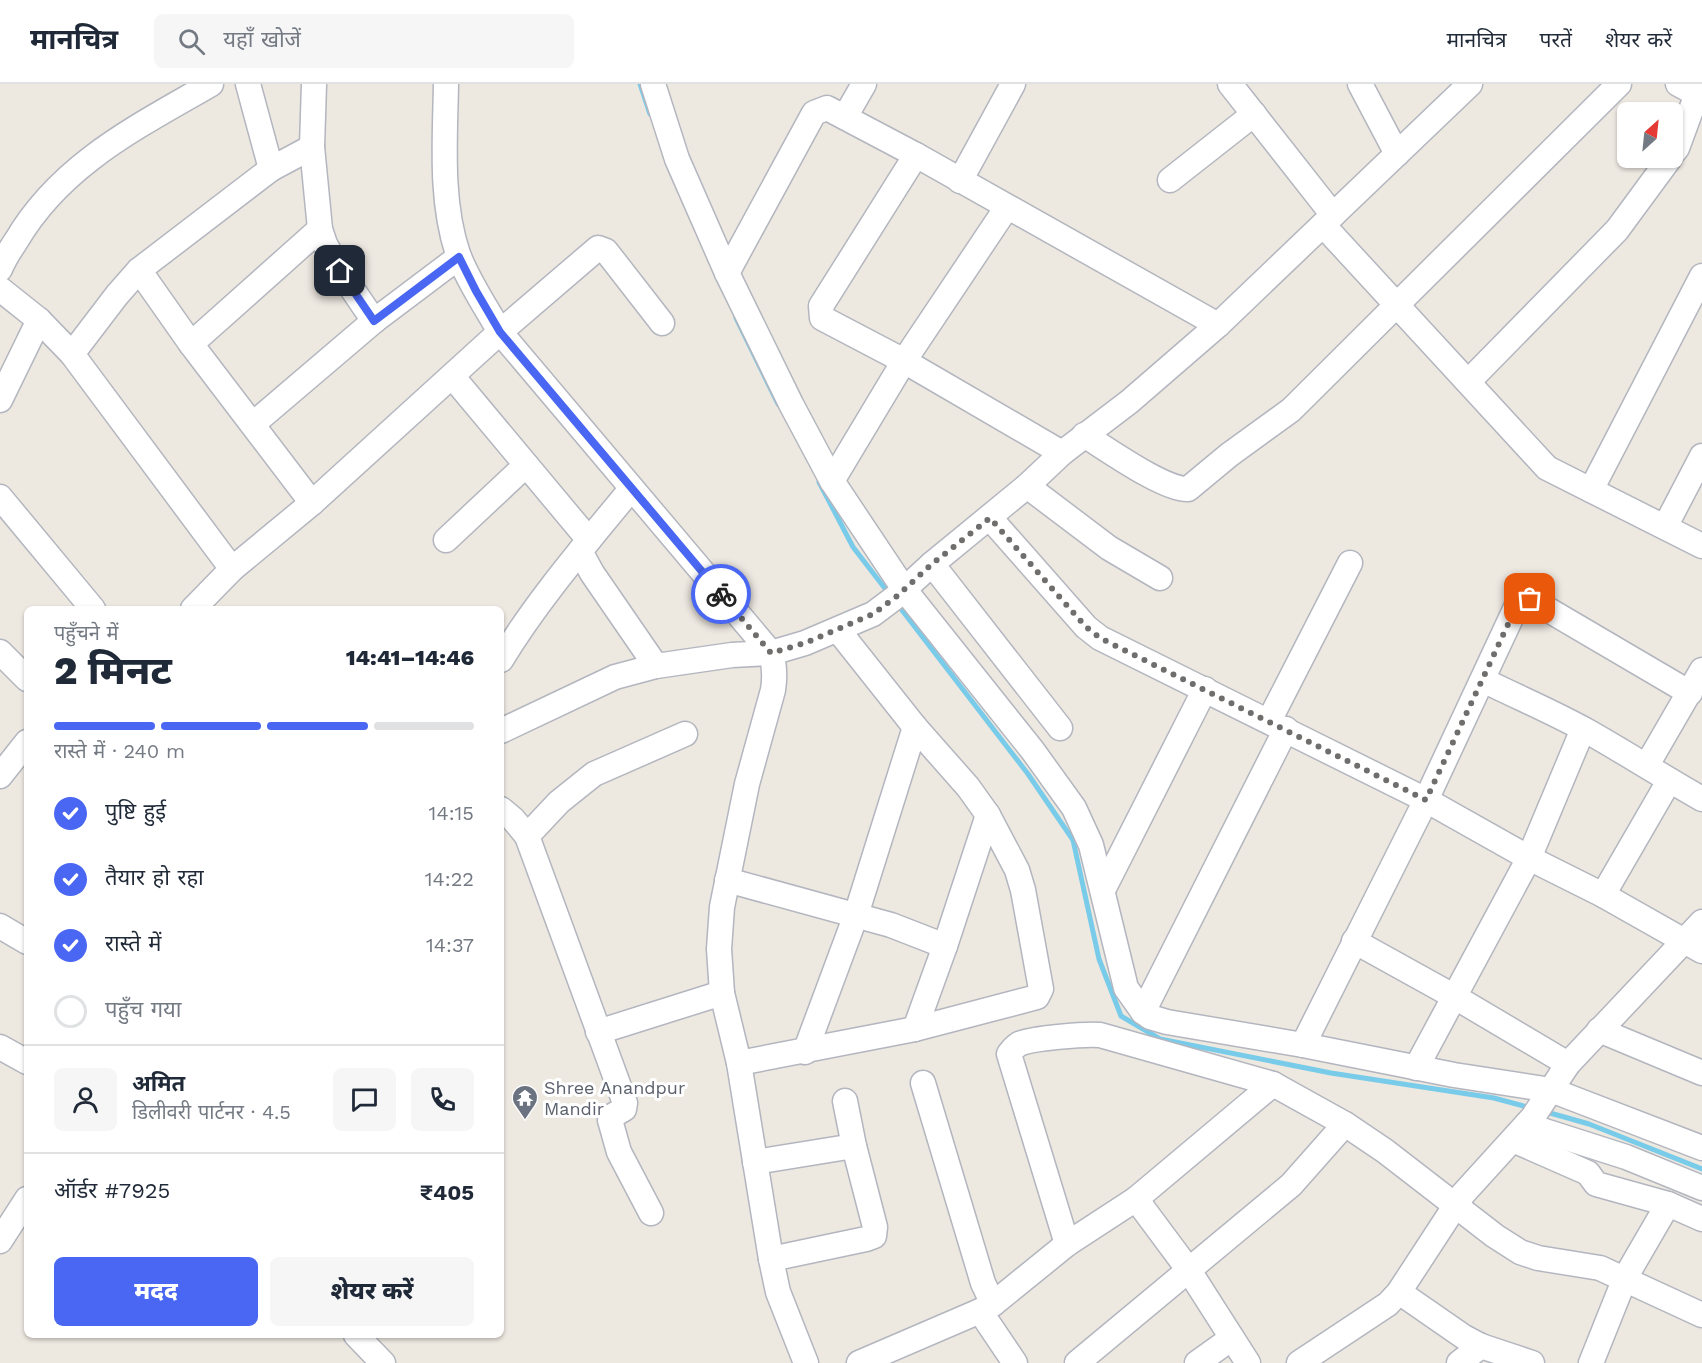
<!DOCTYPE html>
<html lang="hi">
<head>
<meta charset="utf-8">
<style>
  :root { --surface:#fff; --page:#f6f6f7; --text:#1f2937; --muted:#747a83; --line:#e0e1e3; --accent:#4967f2 }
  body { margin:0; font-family:"Work Sans","Noto Sans Devanagari",sans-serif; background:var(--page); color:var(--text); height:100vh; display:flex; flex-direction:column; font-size:22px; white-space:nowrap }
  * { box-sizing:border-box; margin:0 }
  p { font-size:20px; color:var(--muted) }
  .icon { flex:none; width:33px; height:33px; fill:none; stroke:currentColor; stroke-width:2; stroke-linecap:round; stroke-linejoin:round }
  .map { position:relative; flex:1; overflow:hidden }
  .panel { position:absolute; left:24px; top:522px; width:480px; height:732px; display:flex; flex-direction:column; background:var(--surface); border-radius:9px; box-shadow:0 2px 4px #0004 }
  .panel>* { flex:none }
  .needle { width:39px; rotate:27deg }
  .tools { position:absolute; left:1617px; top:18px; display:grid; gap:12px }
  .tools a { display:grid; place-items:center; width:66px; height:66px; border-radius:9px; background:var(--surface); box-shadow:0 2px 4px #0004; font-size:30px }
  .pin { position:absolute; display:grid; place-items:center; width:51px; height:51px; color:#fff; margin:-26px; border-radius:12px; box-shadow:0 3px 9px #0006 }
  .courier { position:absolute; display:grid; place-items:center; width:60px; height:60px; margin:-30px; border:4px solid #4967f2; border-radius:50%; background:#fff; color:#222; box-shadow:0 2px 8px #0007 }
  .overview em { font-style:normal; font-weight:800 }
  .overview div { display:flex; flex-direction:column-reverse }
  .overview { display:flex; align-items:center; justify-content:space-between; height:102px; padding:0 30px }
  h1 { font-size:39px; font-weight:800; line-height:45px }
  .bar { display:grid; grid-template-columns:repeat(4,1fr); gap:9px 6px; align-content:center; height:72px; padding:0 30px }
  .bar i { height:8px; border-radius:4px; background:var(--line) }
  .bar .selected { background:var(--accent) }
  .bar p { grid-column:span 4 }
  .line { display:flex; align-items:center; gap:15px; padding:0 30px; border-top:2px solid var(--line) }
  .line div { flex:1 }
  .round { display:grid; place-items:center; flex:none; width:63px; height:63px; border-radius:9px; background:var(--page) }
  ol { padding:0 30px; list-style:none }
  li { display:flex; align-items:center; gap:18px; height:66px }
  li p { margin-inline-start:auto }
  li .icon { padding:6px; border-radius:50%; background:var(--accent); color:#fff; stroke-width:4 }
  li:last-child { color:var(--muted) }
  li i { width:33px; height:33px; border:3px solid var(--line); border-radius:50% }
  .primary-button { display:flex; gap:12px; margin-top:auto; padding:12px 30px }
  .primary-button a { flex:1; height:69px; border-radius:9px; background:var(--accent); color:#fff; font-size:24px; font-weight:800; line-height:69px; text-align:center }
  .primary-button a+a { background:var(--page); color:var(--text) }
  header { display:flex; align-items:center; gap:36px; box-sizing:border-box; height:84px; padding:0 30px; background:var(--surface); border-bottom:2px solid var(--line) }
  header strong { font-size:28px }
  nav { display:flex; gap:33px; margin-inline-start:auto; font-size:21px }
  .search { width:420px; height:54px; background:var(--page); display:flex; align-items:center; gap:15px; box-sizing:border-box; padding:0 21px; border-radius:9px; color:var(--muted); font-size:22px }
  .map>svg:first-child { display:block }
</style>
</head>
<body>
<header>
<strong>मानचित्र</strong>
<div class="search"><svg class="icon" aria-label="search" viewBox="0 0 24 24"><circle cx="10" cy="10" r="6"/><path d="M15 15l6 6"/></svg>यहाँ खोजें</div>
<nav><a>मानचित्र</a><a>परतें</a><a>शेयर करें</a></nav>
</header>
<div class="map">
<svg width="1702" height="1279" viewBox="0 0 1702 1279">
  <rect width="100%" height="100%" fill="#ede8e0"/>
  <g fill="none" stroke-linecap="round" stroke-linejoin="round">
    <g stroke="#79cbea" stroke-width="5">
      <polyline points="640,0 650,30"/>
      <polyline points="736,234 778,320"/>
      <polyline points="819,398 853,463 890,511"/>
      <polyline points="898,521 1028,690 1073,756 1099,875 1121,932 1160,955 1331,989 1494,1014 1531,1024"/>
      <polyline points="1543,1027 1589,1040 1702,1085"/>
    </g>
    <defs>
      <g id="minor">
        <polyline points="248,0 271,85"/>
        <polyline points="314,0 312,63 320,145 325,160 340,187 374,237"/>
        <path d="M446 0C445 56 440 117 458 170 468 197 486 223 500 248L771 569C775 582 775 593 773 606L747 700 722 823 719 865 722 909 739 979 771 1175 778 1208 806 1279"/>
        <polyline points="653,0 677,75 727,189 791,320 832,397 904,505 1033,667 1074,724 1091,761 1126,904 1143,928 1150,933 1167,938 1303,961 1454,991 1551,1006 1702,1064"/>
        <polyline points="1230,0 1333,131"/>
        <polyline points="1360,0 1397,70"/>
        <polyline points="1678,0 1702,13"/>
        <polyline points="845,33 864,0"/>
        <polyline points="1672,70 1677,64 1697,10"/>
        <polyline points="916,71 821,222 822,234 904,277 1062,369"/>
        <polyline points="1170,96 1254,30"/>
        <polyline points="960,97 1013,0"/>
        <polyline points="1323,141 1547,384 1702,462"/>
        <path d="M0 185C4 175 10 166 16 157 61 80 137 43 211 0"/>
        <polyline points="139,186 191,260 312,419"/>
        <polyline points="727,189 814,29 827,24 916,71 1218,241"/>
        <polyline points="0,205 39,236 72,270 232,485"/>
        <polyline points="191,260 320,145"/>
        <polyline points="72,270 117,211 139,186 271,85 312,63"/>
        <polyline points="452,292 589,456"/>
        <polyline points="1468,298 1617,146 1670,74"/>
        <polyline points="0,316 39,236"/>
        <polyline points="253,340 374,237 459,173"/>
        <path d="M1084 351C1107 365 1164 406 1188 405L1229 371 1291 326 1619 0"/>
        <polyline points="832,397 904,277 1007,123"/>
        <polyline points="1027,402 1109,464 1160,494"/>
        <polyline points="1591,406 1702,192"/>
        <polyline points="0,413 93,525"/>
        <polyline points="990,434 1086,543 1100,554 1426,716 1529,774 1603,811 1702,867"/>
        <polyline points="1665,443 1702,372"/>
        <polyline points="446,456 526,381"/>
        <polyline points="580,467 592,489 656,582"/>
        <polyline points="932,480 1060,644"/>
        <polyline points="193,525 232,485 312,419 500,248 598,164 606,167 662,239"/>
        <polyline points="0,568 27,595"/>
        <path d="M501 576C538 515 586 460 631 405"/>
        <path d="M1483 596C1517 613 1553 628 1587 647 1626 669 1663 693 1702 715"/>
        <polyline points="1269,637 1350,479"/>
        <polyline points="501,647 615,593 656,582 732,571 771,569 805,559 873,530 897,512 932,480 1027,402 1062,369 1129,318 1218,241 1470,0"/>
        <polyline points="1647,681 1702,586"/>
        <polyline points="0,692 27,658"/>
        <polyline points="501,725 513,735 527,752 625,1019 624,1025 612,1032 610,1036 619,1068 651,1129"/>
        <polyline points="527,752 559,718 594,690 685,650"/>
        <polyline points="727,796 891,841 945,862"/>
        <polyline points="1103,806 1205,605"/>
        <polyline points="1603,811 1669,697"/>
        <polyline points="0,842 27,858"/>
        <polyline points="1354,857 1455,913 1568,980"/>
        <polyline points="1143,928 1286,645"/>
        <polyline points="915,945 945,862 988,731"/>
        <polyline points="1599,946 1702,989"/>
        <polyline points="598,948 722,909"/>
        <polyline points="1303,961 1426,716 1518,519 1524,515 1530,515 1690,609"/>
        <polyline points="0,963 27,978"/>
        <polyline points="805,968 856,831 915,643"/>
        <polyline points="739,979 915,945 1037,913 1041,905 1023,806 1017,786 988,731 968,703 915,643 838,546"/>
        <polyline points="1416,984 1529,774 1583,645"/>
        <polyline points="923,999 983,1199 993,1220"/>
        <polyline points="1526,1041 1626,1073 1702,1104"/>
        <polyline points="1513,1056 1588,1089 1596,1100 1668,1120 1702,1135"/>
        <polyline points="755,1078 854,1062 845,1017"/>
        <polyline points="1136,1115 1188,1185 1248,1279"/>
        <polyline points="0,1157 27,1115"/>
        <path d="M1067 1160 1009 970C1012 966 1014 963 1019 960 1032 954 1084 950 1100 951L1273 1000 1345 1040 1385 1067 1495 1152 1520 1168 1538 1174 1600 1184 1702 1231"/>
        <polyline points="771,1175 866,1155 874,1152 875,1143 854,1062"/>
        <polyline points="1399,1208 1464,1253 1481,1262 1532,1279"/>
        <polyline points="980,1227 1015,1279"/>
        <polyline points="356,1251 383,1279"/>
        <polyline points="859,1279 980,1227 993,1220 1067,1160 1136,1115 1273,1000"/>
        <polyline points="1077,1279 1291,1101 1345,1040"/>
        <polyline points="1197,1279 1232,1254"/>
        <polyline points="1299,1279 1388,1220 1399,1208 1463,1110 1533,1033 1568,980 1702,838"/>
        <polyline points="1459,1279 1481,1262"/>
        <polyline points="1591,1279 1625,1194 1668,1120"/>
      </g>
    </defs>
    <use href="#minor" stroke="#b3b6bf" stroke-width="27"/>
    <use href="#minor" stroke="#fff" stroke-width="24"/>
  </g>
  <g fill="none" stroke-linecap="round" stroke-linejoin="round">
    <polyline stroke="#706e6c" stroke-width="6" stroke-dasharray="0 10.8" points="721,510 771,569 805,559 873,530 897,512 932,480 990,434 1086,543 1100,554 1426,716 1518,519 1524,515 1530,515"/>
    <polyline stroke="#4967f2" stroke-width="8" points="340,187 374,237 459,173 476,207 500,248 721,510"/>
  </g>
  <defs>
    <symbol id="temple-pin" viewBox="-11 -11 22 30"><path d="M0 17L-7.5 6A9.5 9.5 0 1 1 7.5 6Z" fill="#6b7280" stroke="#fff"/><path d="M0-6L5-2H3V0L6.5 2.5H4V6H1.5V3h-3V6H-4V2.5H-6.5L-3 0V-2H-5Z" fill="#fff"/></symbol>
  </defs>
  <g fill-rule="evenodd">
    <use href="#temple-pin" x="510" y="999" width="30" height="40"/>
  </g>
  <g text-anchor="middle" stroke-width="6" stroke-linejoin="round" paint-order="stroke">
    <g font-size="18" fill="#5b616d" stroke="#fff" text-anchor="start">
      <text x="544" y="1010">Shree Anandpur<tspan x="544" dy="21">Mandir</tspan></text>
    </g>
  </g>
</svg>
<div class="tools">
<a><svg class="needle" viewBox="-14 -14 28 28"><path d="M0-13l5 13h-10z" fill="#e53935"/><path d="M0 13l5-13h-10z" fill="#747a83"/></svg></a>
</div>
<div class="pin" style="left:1530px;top:515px;background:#ea580c"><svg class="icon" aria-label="bag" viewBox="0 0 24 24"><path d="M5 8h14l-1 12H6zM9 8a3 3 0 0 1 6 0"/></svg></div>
<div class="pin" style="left:340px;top:187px;background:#1f2937"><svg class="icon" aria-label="home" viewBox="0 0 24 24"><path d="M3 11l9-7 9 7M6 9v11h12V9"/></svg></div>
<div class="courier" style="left:721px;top:510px"><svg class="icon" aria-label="bike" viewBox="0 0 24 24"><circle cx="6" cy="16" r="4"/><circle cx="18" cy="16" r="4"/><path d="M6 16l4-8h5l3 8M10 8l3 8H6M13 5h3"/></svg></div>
<section class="panel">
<div class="overview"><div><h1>2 मिनट</h1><p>पहुँचने में</p></div><em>14:41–14:46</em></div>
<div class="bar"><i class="selected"></i><i class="selected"></i><i class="selected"></i><i></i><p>रास्ते में · 240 m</p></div>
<ol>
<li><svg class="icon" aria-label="check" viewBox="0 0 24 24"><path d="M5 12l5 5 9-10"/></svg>पुष्टि हुई<p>14:15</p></li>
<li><svg class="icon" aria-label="check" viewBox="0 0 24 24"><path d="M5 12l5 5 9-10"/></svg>तैयार हो रहा<p>14:22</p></li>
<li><svg class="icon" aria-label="check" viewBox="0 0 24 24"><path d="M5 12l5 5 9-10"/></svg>रास्ते में<p>14:37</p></li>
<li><i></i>पहुँच गया</li>
</ol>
<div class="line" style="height:108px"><a class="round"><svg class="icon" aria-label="person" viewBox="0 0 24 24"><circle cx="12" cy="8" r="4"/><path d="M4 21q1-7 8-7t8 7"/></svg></a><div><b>अमित</b><p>डिलीवरी पार्टनर · 4.5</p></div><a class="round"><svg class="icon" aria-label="chat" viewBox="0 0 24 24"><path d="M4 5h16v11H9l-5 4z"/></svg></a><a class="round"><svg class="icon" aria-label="phone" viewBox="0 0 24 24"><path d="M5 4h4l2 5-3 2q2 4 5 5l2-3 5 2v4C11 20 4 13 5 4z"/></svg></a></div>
<div class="line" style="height:78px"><div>ऑर्डर #7925</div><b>₹405</b></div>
<div class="primary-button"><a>मदद</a><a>शेयर करें</a></div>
</section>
</div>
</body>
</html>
